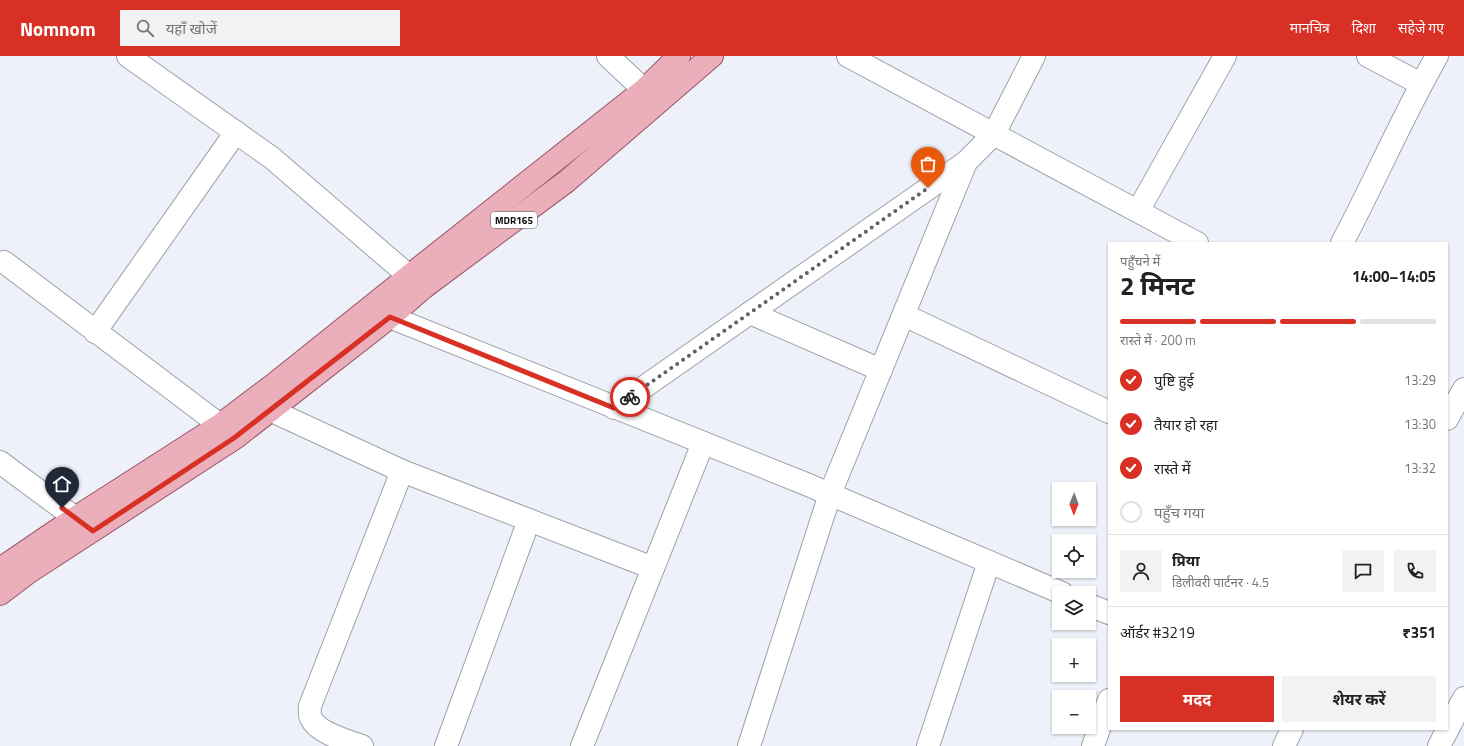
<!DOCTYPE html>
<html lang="hi">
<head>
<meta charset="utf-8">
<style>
  :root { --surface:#fff; --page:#f2f2f2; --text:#222; --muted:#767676; --line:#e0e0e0; --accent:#d93025 }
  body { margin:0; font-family:"Titillium Web","Noto Sans Devanagari",sans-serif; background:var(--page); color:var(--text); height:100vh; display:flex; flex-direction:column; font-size:15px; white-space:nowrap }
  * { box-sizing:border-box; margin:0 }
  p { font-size:13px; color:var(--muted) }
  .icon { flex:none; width:22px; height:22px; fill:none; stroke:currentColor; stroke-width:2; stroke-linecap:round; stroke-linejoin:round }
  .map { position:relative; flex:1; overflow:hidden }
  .sheet { position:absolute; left:1108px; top:186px; width:340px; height:488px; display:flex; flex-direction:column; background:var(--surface); border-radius:0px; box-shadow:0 1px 3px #0004 }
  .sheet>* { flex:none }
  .needle { width:26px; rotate:181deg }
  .controls { position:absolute; left:1052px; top:426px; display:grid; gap:8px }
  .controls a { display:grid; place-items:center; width:44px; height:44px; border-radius:0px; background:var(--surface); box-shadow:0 1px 3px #0004; font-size:20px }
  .pin { position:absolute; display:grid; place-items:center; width:34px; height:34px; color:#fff; margin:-41px -17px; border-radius:50% 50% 50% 0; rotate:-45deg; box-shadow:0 0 4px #0007 }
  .pin .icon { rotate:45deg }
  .courier { position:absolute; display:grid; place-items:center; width:40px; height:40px; margin:-20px; border:3px solid #d93025; border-radius:50%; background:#fff; color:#222; box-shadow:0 1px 5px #0007 }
  .summary em { font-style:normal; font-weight:700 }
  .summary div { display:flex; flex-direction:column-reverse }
  .summary { display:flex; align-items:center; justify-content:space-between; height:68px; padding:0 12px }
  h1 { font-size:26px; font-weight:700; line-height:30px }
  .bar { display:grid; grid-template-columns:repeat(4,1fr); gap:6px 4px; align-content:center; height:48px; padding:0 12px }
  .bar i { height:5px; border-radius:3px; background:var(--line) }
  .bar .selected { background:var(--accent) }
  .bar p { grid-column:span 4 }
  .line { display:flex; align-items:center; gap:10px; padding:0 12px; border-top:1px solid var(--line) }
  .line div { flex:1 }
  .round { display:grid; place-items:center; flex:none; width:42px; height:42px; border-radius:0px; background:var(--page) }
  ol { padding:0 12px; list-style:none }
  li { display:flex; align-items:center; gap:12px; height:44px }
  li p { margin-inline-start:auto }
  li .icon { padding:4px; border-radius:50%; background:var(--accent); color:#fff; stroke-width:4 }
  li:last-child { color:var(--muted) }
  li i { width:22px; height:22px; border:2px solid var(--line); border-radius:50% }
  .cta { display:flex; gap:8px; margin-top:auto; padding:8px 12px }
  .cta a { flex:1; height:46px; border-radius:0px; background:var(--accent); color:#fff; font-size:16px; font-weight:700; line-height:46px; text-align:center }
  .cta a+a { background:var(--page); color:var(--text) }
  header { display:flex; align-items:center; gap:24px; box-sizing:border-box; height:56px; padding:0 20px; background:var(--accent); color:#fff }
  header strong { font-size:19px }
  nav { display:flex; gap:22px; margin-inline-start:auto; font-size:14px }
  .search { width:280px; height:36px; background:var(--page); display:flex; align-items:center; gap:10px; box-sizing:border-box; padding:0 14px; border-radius:0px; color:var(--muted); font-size:15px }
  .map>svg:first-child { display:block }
</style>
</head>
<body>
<header>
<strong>Nomnom</strong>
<div class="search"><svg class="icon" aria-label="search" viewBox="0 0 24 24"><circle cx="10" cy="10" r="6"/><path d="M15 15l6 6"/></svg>यहाँ खोजें</div>
<nav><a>मानचित्र</a><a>दिशा</a><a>सहेजे गए</a></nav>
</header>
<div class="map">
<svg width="1464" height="690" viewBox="0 0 1464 690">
  <rect width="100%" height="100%" fill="#eef1f9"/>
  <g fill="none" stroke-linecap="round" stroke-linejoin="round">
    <defs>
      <g id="minor">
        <polyline points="128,0 272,102 423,232"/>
        <polyline points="608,0 644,34"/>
        <polyline points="848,0 1197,187"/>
        <polyline points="1368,0 1421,28"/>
        <polyline points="1138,155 1225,0"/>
        <path d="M1342 187C1375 125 1402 61 1437 0"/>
        <polyline points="4,206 220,369 233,381"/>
        <polyline points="750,257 881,314"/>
        <polyline points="904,259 1109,356"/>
        <polyline points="390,261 806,428 1062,537"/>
        <polyline points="95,276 236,76"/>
        <polyline points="614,352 966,106 994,78 1034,0"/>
        <polyline points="270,354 402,415 653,512"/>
        <polyline points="1447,363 1464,333"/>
        <polyline points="0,406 90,473"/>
        <polyline points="1089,549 1109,557"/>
        <path d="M362 690C348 685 317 677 311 662 309 659 310 654 310 650L402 415"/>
        <polyline points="446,690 529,464"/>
        <polyline points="582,690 703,387"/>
        <polyline points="749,690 830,438 966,106"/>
        <polyline points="928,690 989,506"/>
        <polyline points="1093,690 1109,644"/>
        <polyline points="1284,690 1292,673"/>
        <polyline points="1439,690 1464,642"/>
      </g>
      <g id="major">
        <polyline points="0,513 75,462 220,369 273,329 409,220 644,34 679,0"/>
        <polyline points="0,538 29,516 235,382 390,261 423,232 567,125 712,0"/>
      </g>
    </defs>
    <use href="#minor" stroke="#9ea1a8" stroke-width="24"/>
    <use href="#major" stroke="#975564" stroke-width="24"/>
    <use href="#minor" stroke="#fff" stroke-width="22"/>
    <use href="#major" stroke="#ebafbb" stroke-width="22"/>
  </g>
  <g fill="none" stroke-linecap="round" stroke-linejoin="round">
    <polyline stroke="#5f6165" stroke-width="4" stroke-dasharray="0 7.2" points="630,341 928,132"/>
    <polyline stroke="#d93025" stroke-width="5" points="62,452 93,475 234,382 390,261 614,352 630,341"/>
  </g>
  <g text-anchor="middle" stroke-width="4" stroke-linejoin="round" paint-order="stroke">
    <rect fill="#fff" stroke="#595a5c" stroke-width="1" x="491" y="156" width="46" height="16" rx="3"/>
    <g font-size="10" font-weight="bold" fill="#121316">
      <text x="514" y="168">MDR165</text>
    </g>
  </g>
</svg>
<div class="controls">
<a><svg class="needle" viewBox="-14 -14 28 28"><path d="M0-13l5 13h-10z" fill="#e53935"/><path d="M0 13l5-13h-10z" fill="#767676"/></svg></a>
<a><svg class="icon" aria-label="locate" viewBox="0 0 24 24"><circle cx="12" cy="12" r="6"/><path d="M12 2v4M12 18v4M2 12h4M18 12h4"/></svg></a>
<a><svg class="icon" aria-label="layers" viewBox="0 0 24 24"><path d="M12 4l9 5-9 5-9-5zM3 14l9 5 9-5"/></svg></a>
<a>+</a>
<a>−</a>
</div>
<div class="pin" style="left:928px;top:132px;background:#ea580c"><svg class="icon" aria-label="bag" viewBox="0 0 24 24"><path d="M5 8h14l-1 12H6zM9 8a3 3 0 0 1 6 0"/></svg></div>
<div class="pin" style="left:62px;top:452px;background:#1f2937"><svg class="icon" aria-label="home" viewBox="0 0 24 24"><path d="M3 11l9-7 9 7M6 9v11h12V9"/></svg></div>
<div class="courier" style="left:630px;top:341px"><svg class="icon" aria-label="bike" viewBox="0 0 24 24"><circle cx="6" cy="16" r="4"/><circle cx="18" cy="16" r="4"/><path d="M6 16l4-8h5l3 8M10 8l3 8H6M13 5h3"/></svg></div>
<section class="sheet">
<div class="summary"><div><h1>2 मिनट</h1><p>पहुँचने में</p></div><em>14:00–14:05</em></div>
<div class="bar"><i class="selected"></i><i class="selected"></i><i class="selected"></i><i></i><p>रास्ते में · 200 m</p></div>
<ol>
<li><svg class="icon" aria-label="check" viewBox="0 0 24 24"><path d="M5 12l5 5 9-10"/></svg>पुष्टि हुई<p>13:29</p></li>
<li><svg class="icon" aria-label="check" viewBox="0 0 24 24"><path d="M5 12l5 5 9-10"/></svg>तैयार हो रहा<p>13:30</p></li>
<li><svg class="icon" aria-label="check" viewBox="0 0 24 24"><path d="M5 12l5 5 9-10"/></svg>रास्ते में<p>13:32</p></li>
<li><i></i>पहुँच गया</li>
</ol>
<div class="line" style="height:72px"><a class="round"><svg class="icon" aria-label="person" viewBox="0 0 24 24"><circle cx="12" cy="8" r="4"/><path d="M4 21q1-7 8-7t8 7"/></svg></a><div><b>प्रिया</b><p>डिलीवरी पार्टनर · 4.5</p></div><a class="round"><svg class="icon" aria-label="chat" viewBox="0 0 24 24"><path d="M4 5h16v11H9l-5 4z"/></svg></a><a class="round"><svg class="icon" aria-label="phone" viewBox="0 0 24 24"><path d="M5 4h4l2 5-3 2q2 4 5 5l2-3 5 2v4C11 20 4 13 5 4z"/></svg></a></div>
<div class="line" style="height:52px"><div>ऑर्डर #3219</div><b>₹351</b></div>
<div class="cta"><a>मदद</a><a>शेयर करें</a></div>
</section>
</div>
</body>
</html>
